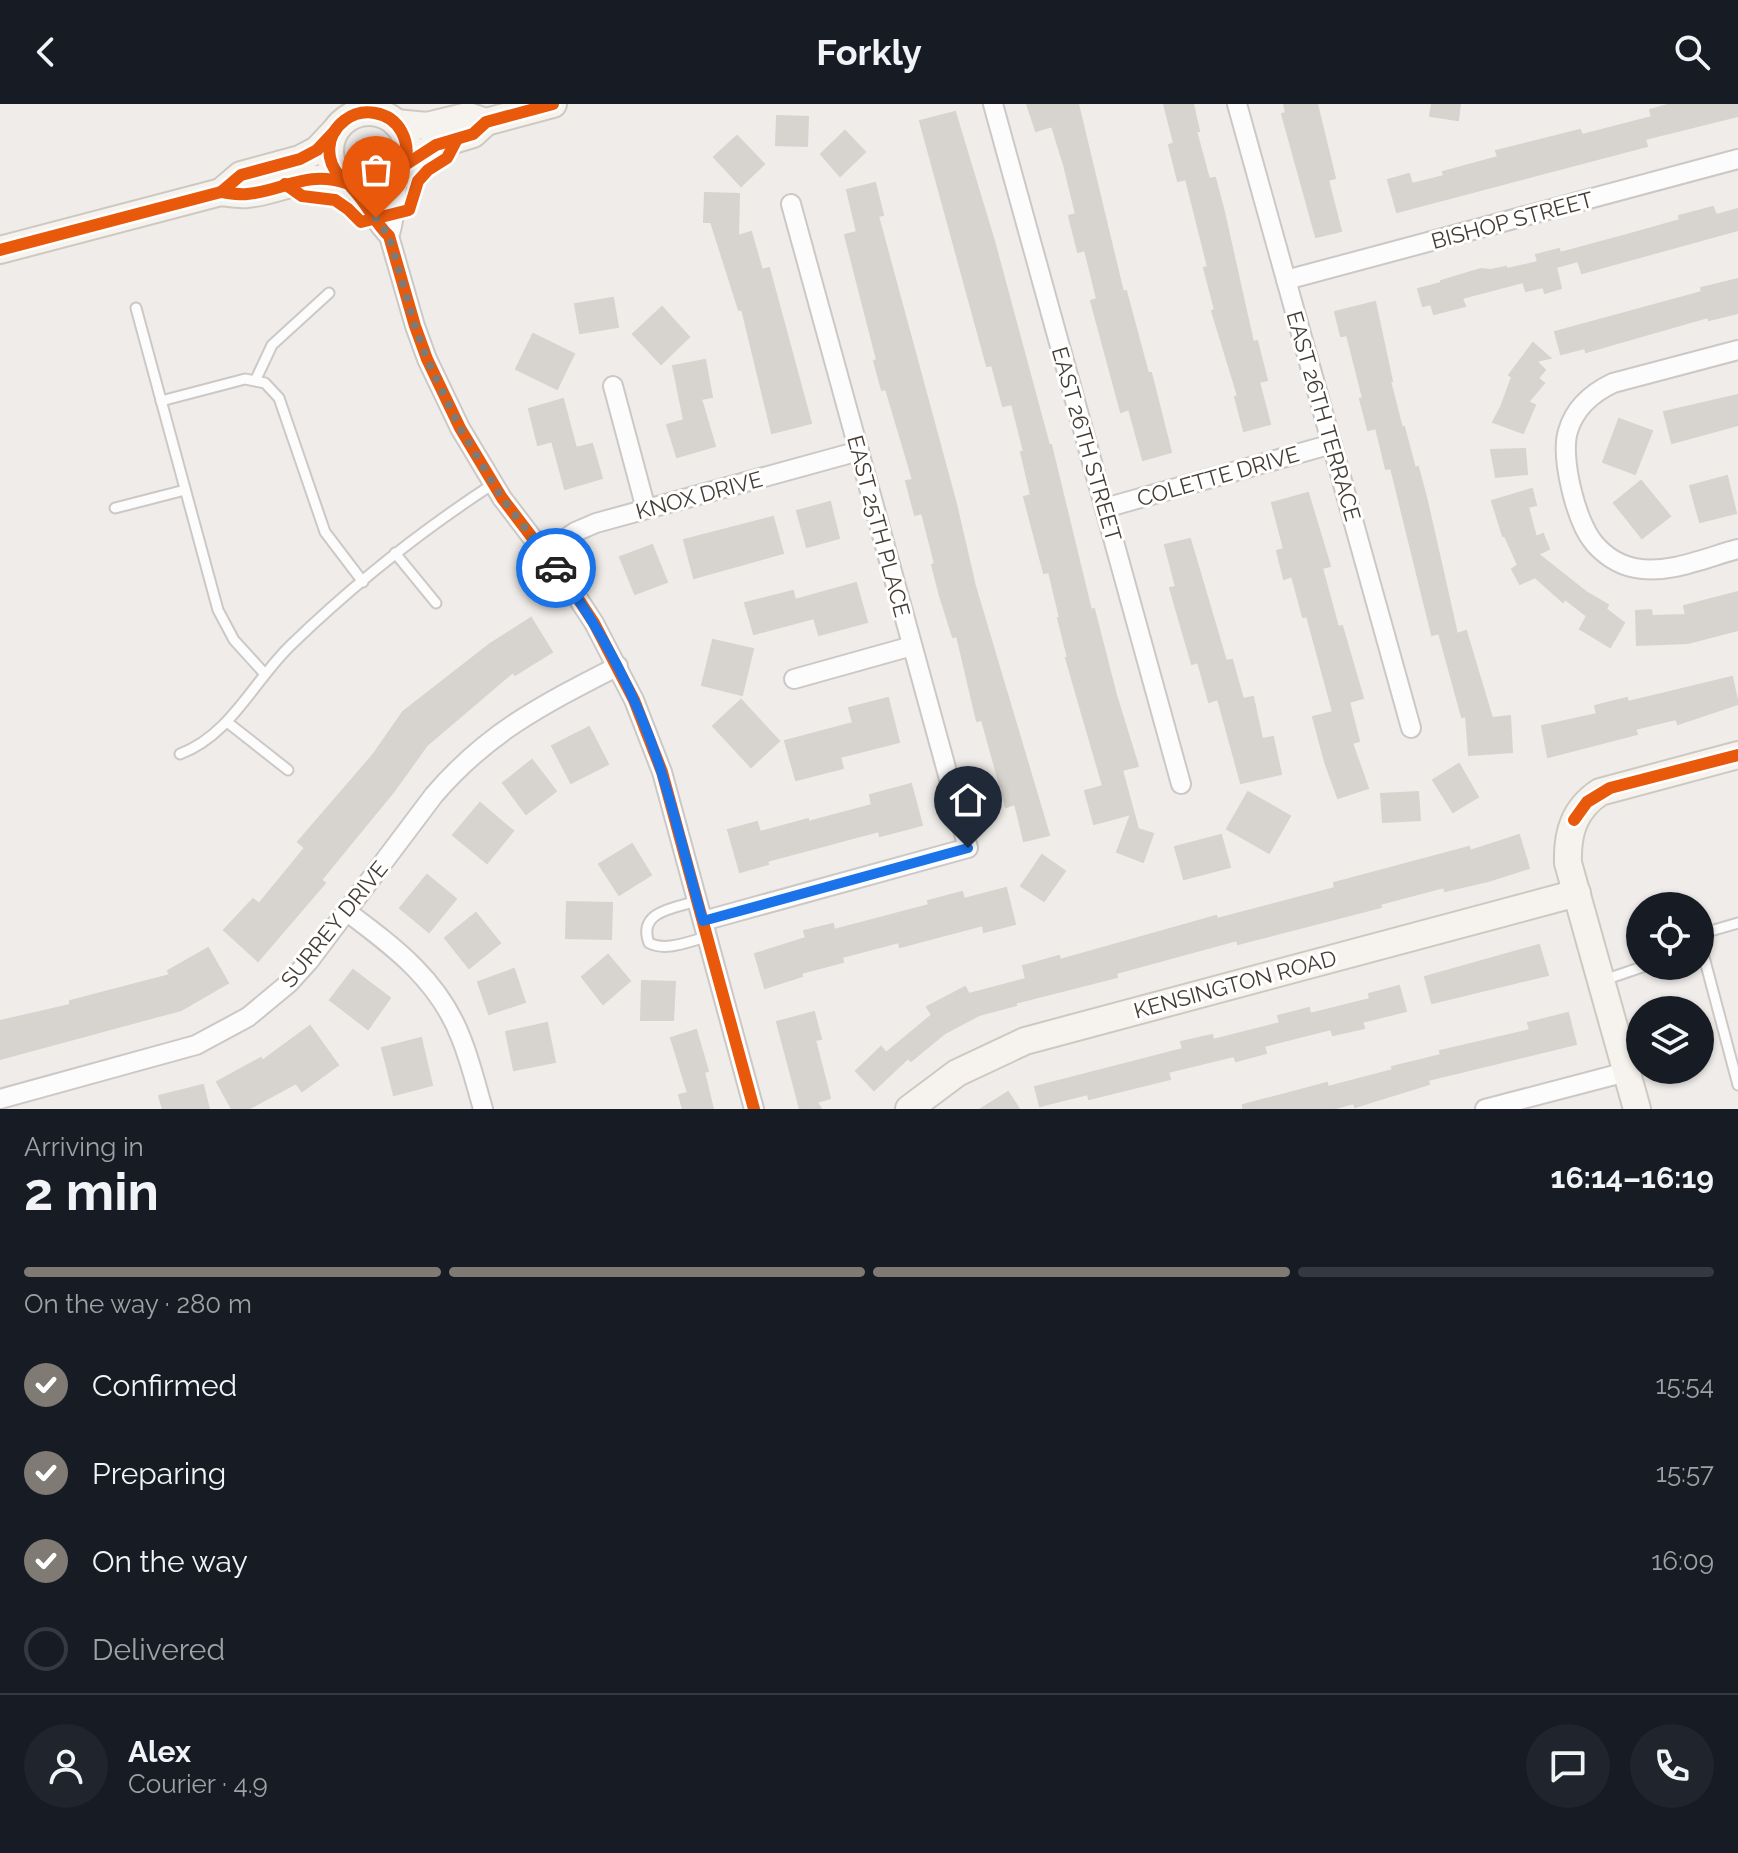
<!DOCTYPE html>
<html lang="en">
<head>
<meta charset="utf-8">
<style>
  :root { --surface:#171b24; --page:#20242c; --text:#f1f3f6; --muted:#9ea1a6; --line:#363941; --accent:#807a74 }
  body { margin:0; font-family:Raleway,sans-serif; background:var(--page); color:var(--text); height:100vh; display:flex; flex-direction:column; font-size:30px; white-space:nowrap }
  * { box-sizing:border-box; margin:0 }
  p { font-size:26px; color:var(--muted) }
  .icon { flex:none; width:44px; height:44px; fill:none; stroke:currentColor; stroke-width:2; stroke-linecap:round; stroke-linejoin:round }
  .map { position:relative; height:1005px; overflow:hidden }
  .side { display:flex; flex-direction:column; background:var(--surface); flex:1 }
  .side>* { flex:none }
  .controls { position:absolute; left:1626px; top:788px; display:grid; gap:16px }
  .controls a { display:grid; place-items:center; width:88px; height:88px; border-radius:50%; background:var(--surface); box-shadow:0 2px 6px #0004; font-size:40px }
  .pin { position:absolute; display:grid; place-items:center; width:68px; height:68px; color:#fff; margin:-82px -34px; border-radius:50% 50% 50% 0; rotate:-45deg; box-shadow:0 0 8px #0007 }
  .pin .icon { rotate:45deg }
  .courier { position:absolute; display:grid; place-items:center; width:80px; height:80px; margin:-40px; border:6px solid #1a73e8; border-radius:50%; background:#fff; color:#222; box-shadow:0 2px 10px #0007 }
  .head em { font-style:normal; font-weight:700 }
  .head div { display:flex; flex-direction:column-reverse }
  .head { display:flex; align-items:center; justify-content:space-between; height:136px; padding:0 24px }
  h1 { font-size:52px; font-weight:700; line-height:60px }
  .bar { display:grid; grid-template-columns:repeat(4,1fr); gap:12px 8px; align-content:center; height:96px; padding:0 24px }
  .bar i { height:10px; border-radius:6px; background:var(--line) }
  .bar .selected { background:var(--accent) }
  .bar p { grid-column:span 4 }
  .line { display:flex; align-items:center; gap:20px; padding:0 24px; border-top:2px solid var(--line) }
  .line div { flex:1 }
  .round { display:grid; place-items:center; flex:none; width:84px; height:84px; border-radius:42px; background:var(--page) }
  ol { padding:0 24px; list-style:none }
  li { display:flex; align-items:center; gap:24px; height:88px }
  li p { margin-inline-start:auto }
  li .icon { padding:8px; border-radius:50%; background:var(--accent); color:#fff; stroke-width:4 }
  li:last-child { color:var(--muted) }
  li i { width:44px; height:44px; border:4px solid var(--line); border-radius:50% }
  header { display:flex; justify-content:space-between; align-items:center; height:104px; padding:0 24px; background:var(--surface); font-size:36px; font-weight:700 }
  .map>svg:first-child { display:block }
</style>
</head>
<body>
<header><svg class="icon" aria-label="back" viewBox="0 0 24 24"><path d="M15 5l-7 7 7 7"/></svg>Forkly<svg class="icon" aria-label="search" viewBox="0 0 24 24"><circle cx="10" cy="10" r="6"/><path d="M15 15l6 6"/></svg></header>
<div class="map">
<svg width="1738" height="1005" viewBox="0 0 1738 1005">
  <rect width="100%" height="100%" fill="#efece9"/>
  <g fill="#d7d4d0" stroke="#d7d3cf" stroke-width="2">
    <polygon points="1027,0 1078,0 1123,188 1126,187 1148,269 1151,269 1171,348 1143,356 1129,305 1121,308 1091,197 1097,195 1085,146 1078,148 1069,112 1076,110 1064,61 1052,22 1036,27"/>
    <polygon points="1164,0 1193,0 1199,27 1196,27 1209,75 1215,74 1224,108 1253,238 1257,237 1267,276 1259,278 1270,320 1244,327 1235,293 1238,292 1212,207 1215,206 1204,164 1208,163 1186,75 1178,77 1169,41 1174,39"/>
    <polygon points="1284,0 1317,0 1335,74 1328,76 1341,127 1316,133 1282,10 1286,9"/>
    <polygon points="1432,0 1460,0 1458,16 1430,12"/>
    <polygon points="1671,0 1738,0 1738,12 1645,35 1647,42 1397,108 1388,76 1409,70 1412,80 1444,72 1443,68 1498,53 1496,47 1580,26 1582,31 1652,13 1650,6"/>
    <polygon points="955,8 994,137 1049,341 1051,341 1091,506 1094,505 1116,591 1138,662 1122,666 1138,725 1153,730 1143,758 1117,748 1131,710 1094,720 1085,687 1103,682 1066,554 1068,554 1058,514 1060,514 1049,468 1044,469 1024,393 1031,391 1021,348 1024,348 1012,300 1003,302 992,261 987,262 920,17"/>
    <polygon points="777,12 808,13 807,42 776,41"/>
    <polygon points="845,27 865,48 840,72 821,50"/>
    <polygon points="737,32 764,60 741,82 714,53"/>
    <polygon points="875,79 883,111 878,112 956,400 975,482 1049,731 1024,737 1015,700 1006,703 982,616 977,617 957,532 953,533 940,492 932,461 935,460 922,409 915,411 906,377 913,376 886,285 882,286 874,257 877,256 845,131 857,128 847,86"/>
    <polygon points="705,89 739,90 738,132 751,128 762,166 769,164 811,319 772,329 742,205 739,206 711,118 704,118"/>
    <polygon points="1713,103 1716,111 1738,105 1738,126 1582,169 1578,157 1556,163 1561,184 1545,189 1543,183 1526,187 1523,178 1462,194 1465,202 1434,210 1431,200 1423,202 1418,185 1441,179 1441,177 1481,165 1491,166 1506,163 1507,165 1538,158 1536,151 1559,145 1560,149 1627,131 1680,116 1679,112"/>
    <polygon points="1738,175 1738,209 1709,216 1708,213 1586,248 1585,244 1561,250 1555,228 1702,188 1701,184"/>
    <polygon points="613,194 618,223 580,229 575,200"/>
    <polygon points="1375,198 1392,277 1390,277 1402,324 1404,323 1415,364 1418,363 1427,397 1457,530 1466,527 1492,614 1510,612 1512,648 1469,651 1466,612 1462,613 1439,529 1432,531 1391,364 1386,365 1376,324 1368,326 1360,295 1363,294 1347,231 1341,232 1335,208"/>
    <polygon points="662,203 689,233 661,260 633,230"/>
    <polygon points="533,230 574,250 557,285 516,265"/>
    <polygon points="1533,239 1550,254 1536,257 1545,266 1538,274 1544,279 1528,298 1535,301 1523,329 1493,318 1501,303 1512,273 1509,271"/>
    <polygon points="705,256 712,293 701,295 715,342 677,353 667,321 684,316 673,262"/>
    <polygon points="1738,291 1738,321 1672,339 1664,308"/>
    <polygon points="563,295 576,344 592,340 602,374 565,385 552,337 538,341 529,305"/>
    <polygon points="1619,315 1652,327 1635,370 1603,358"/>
    <polygon points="1525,345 1527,370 1496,373 1491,346"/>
    <polygon points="1727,372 1736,409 1700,418 1690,382"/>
    <polygon points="1641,377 1670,412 1642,434 1614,399"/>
    <polygon points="1532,385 1536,401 1528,403 1536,433 1543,430 1549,445 1538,450 1586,488 1608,501 1606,505 1624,519 1610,543 1580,525 1587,512 1565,495 1563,498 1535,473 1520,480 1512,465 1518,461 1505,432 1503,432 1492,397"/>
    <polygon points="1308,389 1330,462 1322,464 1338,523 1342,522 1363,594 1349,598 1359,637 1352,639 1368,684 1338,694 1325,658 1313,613 1333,608 1307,512 1303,513 1292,472 1284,475 1277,447 1284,445 1272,399"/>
    <polygon points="830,398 839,434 807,443 797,407"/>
    <polygon points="773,413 783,449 694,474 684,436"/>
    <polygon points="1190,435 1226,557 1232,556 1243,595 1253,593 1262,635 1273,633 1281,670 1241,679 1218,595 1209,598 1198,558 1192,560 1170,484 1176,483 1165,441"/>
    <polygon points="652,441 667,478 635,490 620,453"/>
    <polygon points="856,479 867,518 819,531 814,514 754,530 745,499 793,487 795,496"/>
    <polygon points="1738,488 1738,526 1688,539 1637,541 1636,507 1651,506 1652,512 1686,511 1684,502"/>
    <polygon points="531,514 552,548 515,571 513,568 427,641 394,687 321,776 325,779 258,857 224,826 253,795 259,800 305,744 298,738 373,651 403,608 490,540"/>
    <polygon points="713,536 753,545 742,591 702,581"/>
    <polygon points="1732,573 1738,600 1678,620 1676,615 1635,625 1637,630 1548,653 1542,622 1597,610 1595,602 1627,594 1628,598"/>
    <polygon points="888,594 899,638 840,653 843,664 796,676 785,637 853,619 849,604"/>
    <polygon points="741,596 779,637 751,663 713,622"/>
    <polygon points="589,623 608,660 571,679 552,642"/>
    <polygon points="532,656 556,687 526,710 503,679"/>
    <polygon points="1459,660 1478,693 1453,708 1433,676"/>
    <polygon points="911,680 922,721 880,732 879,727 767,757 768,760 740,768 728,726 757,718 760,728 808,715 808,718 872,701 870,691"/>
    <polygon points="1248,688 1290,712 1269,749 1227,725"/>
    <polygon points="1418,688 1420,716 1383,718 1381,690"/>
    <polygon points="480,699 513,727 487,759 453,731"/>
    <polygon points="1221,731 1230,763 1184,775 1175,743"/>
    <polygon points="1519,731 1529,764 1488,777 1445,787 1444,783 1380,800 1381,803 1238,840 1237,836 1116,869 1117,873 1015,899 1016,901 979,911 945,929 911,957 908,954 874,986 856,967 881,943 886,949 932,911 927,903 965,883 969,890 1026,875 1023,862 1059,852 1060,856 1216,812 1217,815 1335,784 1334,779 1469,743 1470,747"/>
    <polygon points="632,740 651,771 619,791 599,760"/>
    <polygon points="1042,751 1065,767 1044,797 1021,782"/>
    <polygon points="427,771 456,795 429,828 400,804"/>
    <polygon points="1006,784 1015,820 984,828 983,821 900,843 899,838 842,853 843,858 801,869 802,872 765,884 755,850 806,834 804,827 833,820 834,826 929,801 928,797 962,788 964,795"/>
    <polygon points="567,798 612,799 611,835 566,834"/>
    <polygon points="476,809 500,839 469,864 445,834"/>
    <polygon points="1539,841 1548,871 1432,899 1425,873"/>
    <polygon points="208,844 228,879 181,906 0,955 0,917 70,901 70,897 170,871 168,867"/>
    <polygon points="608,851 630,877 603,900 582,873"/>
    <polygon points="514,865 525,898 489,910 478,878"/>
    <polygon points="353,866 390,894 368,925 330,896"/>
    <polygon points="642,877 675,878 673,916 641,916"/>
    <polygon points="1399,882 1406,907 1362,918 1364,924 1333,931 1331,925 1264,942 1266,949 1236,957 1234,952 1168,968 1170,975 1089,995 1088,990 1040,1002 1035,983 1183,945 1181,938 1212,931 1213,936 1280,919 1278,912 1309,904 1310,910 1370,895 1369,890"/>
    <polygon points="814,908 821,935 815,936 830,994 817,998 821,1005 800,1005 777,918"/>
    <polygon points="1568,909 1576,940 1428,976 1429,980 1355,1003 1354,999 1332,1005 1243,1005 1243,1001 1327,979 1328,983 1393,966 1392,963 1441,951 1440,947 1530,926 1528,919"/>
    <polygon points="547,919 555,958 514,966 506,928"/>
    <polygon points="310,922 338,961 302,987 296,979 248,1005 232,1005 217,978 261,954 262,957"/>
    <polygon points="696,926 708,967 704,968 713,1005 683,1005 679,991 688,989 671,934"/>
    <polygon points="421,934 432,981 394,991 382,944"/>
    <polygon points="203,981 209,1005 163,1005 159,992"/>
    <polygon points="1008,988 1019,1005 981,1005"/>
  </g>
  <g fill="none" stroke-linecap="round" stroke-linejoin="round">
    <defs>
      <g id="lane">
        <polyline points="136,204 218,506 234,536 264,569"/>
        <polyline points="256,275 272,241 329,189"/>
        <polyline points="161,297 245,275 265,279 279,294 325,428 363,478"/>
        <polyline points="115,404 185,386"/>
        <polyline points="395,449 436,499"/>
        <polyline points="227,618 288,666"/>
        <path d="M180 650C231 631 254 576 292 540 354 480 421 427 493 380"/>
        <path d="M697 797C675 804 637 807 649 839 667 848 689 837 707 833"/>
        <polyline points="1700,830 1738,819"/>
        <polyline points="1700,838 1738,981"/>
        <polyline points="1604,876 1645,862"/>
      </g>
      <g id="street">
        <polyline points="993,0 1181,680"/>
        <polyline points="1237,0 1411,624"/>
        <path d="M351 83C366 98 375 119 389 132L415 222 427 255 460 324 502 394 573 487 594 519 634 596 662 668 754 1005"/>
        <path d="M389 132C396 116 394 92 399 72"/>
        <polyline points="1286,176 1738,55"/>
        <path d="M1738 246 1613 279C1592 289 1575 303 1568 327 1560 353 1576 418 1594 439 1604 451 1619 461 1635 464 1668 471 1707 453 1738 445"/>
        <polyline points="613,282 646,405"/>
        <polyline points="1105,404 1332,340"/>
        <polyline points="545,449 575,428 596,419 859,347"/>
        <polyline points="794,575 912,542"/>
        <path d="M346 807C394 843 439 876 461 934 470 956 476 981 483 1005"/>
        <polyline points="703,817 968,744 791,100"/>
        <path d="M0 995 196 941 248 913 289 879 309 857 434 691C489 627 544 600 618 562"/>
        <polyline points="1485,1005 1626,968"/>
      </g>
      <g id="secondary">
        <circle cx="369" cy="47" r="39"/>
        <polyline points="396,19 427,22 468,12 486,18"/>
        <polyline points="405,61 436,41 473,30 486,18 553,0"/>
        <polyline points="221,88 241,71 300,55 317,46 335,27"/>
        <path d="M0 146 221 88C229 89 239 91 247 90 283 87 306 66 346 79"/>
        <polyline points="909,1005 957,969 1025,937 1577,789"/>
        <path d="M1637 1005 1568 759C1567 729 1574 705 1600 688L1738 651"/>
      </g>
    </defs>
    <use href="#lane" stroke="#ccc8c5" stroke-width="13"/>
    <use href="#street" stroke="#ccc8c5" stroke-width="22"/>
    <use href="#secondary" stroke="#cec9c0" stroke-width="30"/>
    <use href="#lane" stroke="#fdfcfc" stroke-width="9"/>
    <use href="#street" stroke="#fdfcfc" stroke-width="18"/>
    <use href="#secondary" stroke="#f6f3ee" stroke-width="26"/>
    <defs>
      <g id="cycleway">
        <polyline points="405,61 436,41 473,30 486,18 553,0"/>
        <path d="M399 72C356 115 302 49 345 16 353 10 364 7 375 9 400 13 411 38 405 61"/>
        <polyline points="285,80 302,92 335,96 348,105 361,118 409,106 418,77 428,66 447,54 457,35"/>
        <path d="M351 83C366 98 375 119 389 132L415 222 427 255 460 324 502 394 573 487 594 519 634 596 662 668 754 1005"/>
        <polyline points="221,88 241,71 300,55 317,46 335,27"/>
        <path d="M0 146 221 88C229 89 239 91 247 90 283 87 306 66 346 79"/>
        <polyline points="1574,716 1587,698 1610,684 1738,651"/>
      </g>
    </defs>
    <use href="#cycleway" stroke="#fff" stroke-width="17"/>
    <use href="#cycleway" stroke="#e8590c" stroke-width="12"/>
  </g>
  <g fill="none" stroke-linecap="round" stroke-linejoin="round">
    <polyline stroke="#807a74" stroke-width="8" stroke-dasharray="0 14.4" points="376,114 389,132 415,222 427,255 460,324 502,394 556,464"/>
    <path stroke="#1a73e8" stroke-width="10" d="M556 464C602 526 639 596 662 670 677 718 689 768 703 817L968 744"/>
  </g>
  <g text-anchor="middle" stroke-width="6" stroke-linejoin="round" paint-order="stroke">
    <g font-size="22" fill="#453d35" stroke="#fff">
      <text transform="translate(1512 116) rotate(-15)" y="8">BISHOP STREET</text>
      <text transform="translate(1324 312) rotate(74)" y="8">EAST 26TH TERRACE</text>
      <text transform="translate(1087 340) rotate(74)" y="8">EAST 26TH STREET</text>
      <text transform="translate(1218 372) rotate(-16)" y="8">COLETTE DRIVE</text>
      <text transform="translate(699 391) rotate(-15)" y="8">KNOX DRIVE</text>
      <text transform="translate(879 422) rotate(75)" y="8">EAST 25TH PLACE</text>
      <text transform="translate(334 820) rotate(-51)" y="8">SURREY DRIVE</text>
      <text transform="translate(1235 880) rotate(-15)" y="8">KENSINGTON ROAD</text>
    </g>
  </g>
</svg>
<div class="controls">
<a><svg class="icon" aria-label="locate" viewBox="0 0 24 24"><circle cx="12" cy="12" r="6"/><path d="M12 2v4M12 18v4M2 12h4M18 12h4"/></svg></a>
<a><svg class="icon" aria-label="layers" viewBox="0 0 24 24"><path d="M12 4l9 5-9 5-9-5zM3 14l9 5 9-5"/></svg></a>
</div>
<div class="pin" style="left:376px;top:114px;background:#ea580c"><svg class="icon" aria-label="bag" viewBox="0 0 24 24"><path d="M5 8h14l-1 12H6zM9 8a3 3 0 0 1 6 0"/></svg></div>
<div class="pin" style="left:968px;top:744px;background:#1f2937"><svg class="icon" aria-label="home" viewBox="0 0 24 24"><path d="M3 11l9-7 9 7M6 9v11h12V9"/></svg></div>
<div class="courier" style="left:556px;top:464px"><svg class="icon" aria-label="car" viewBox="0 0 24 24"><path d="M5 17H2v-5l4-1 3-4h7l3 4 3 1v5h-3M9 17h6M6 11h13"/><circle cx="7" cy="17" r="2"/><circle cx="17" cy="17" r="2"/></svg></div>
</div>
<section class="side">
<div class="head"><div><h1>2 min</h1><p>Arriving in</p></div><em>16:14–16:19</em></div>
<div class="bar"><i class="selected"></i><i class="selected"></i><i class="selected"></i><i></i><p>On the way · 280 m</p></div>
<ol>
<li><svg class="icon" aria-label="check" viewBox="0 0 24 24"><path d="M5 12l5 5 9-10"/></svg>Confirmed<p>15:54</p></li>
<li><svg class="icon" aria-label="check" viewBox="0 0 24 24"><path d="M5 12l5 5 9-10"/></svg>Preparing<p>15:57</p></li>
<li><svg class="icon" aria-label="check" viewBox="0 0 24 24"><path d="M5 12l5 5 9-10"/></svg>On the way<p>16:09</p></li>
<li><i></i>Delivered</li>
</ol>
<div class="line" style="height:144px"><a class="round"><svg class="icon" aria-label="person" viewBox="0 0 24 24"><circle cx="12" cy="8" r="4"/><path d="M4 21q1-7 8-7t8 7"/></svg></a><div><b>Alex</b><p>Courier · 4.9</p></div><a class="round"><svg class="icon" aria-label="chat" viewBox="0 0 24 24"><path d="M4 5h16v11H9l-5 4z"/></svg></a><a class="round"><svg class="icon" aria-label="phone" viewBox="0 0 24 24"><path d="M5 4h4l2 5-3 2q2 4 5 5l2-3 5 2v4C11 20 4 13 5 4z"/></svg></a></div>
</section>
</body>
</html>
